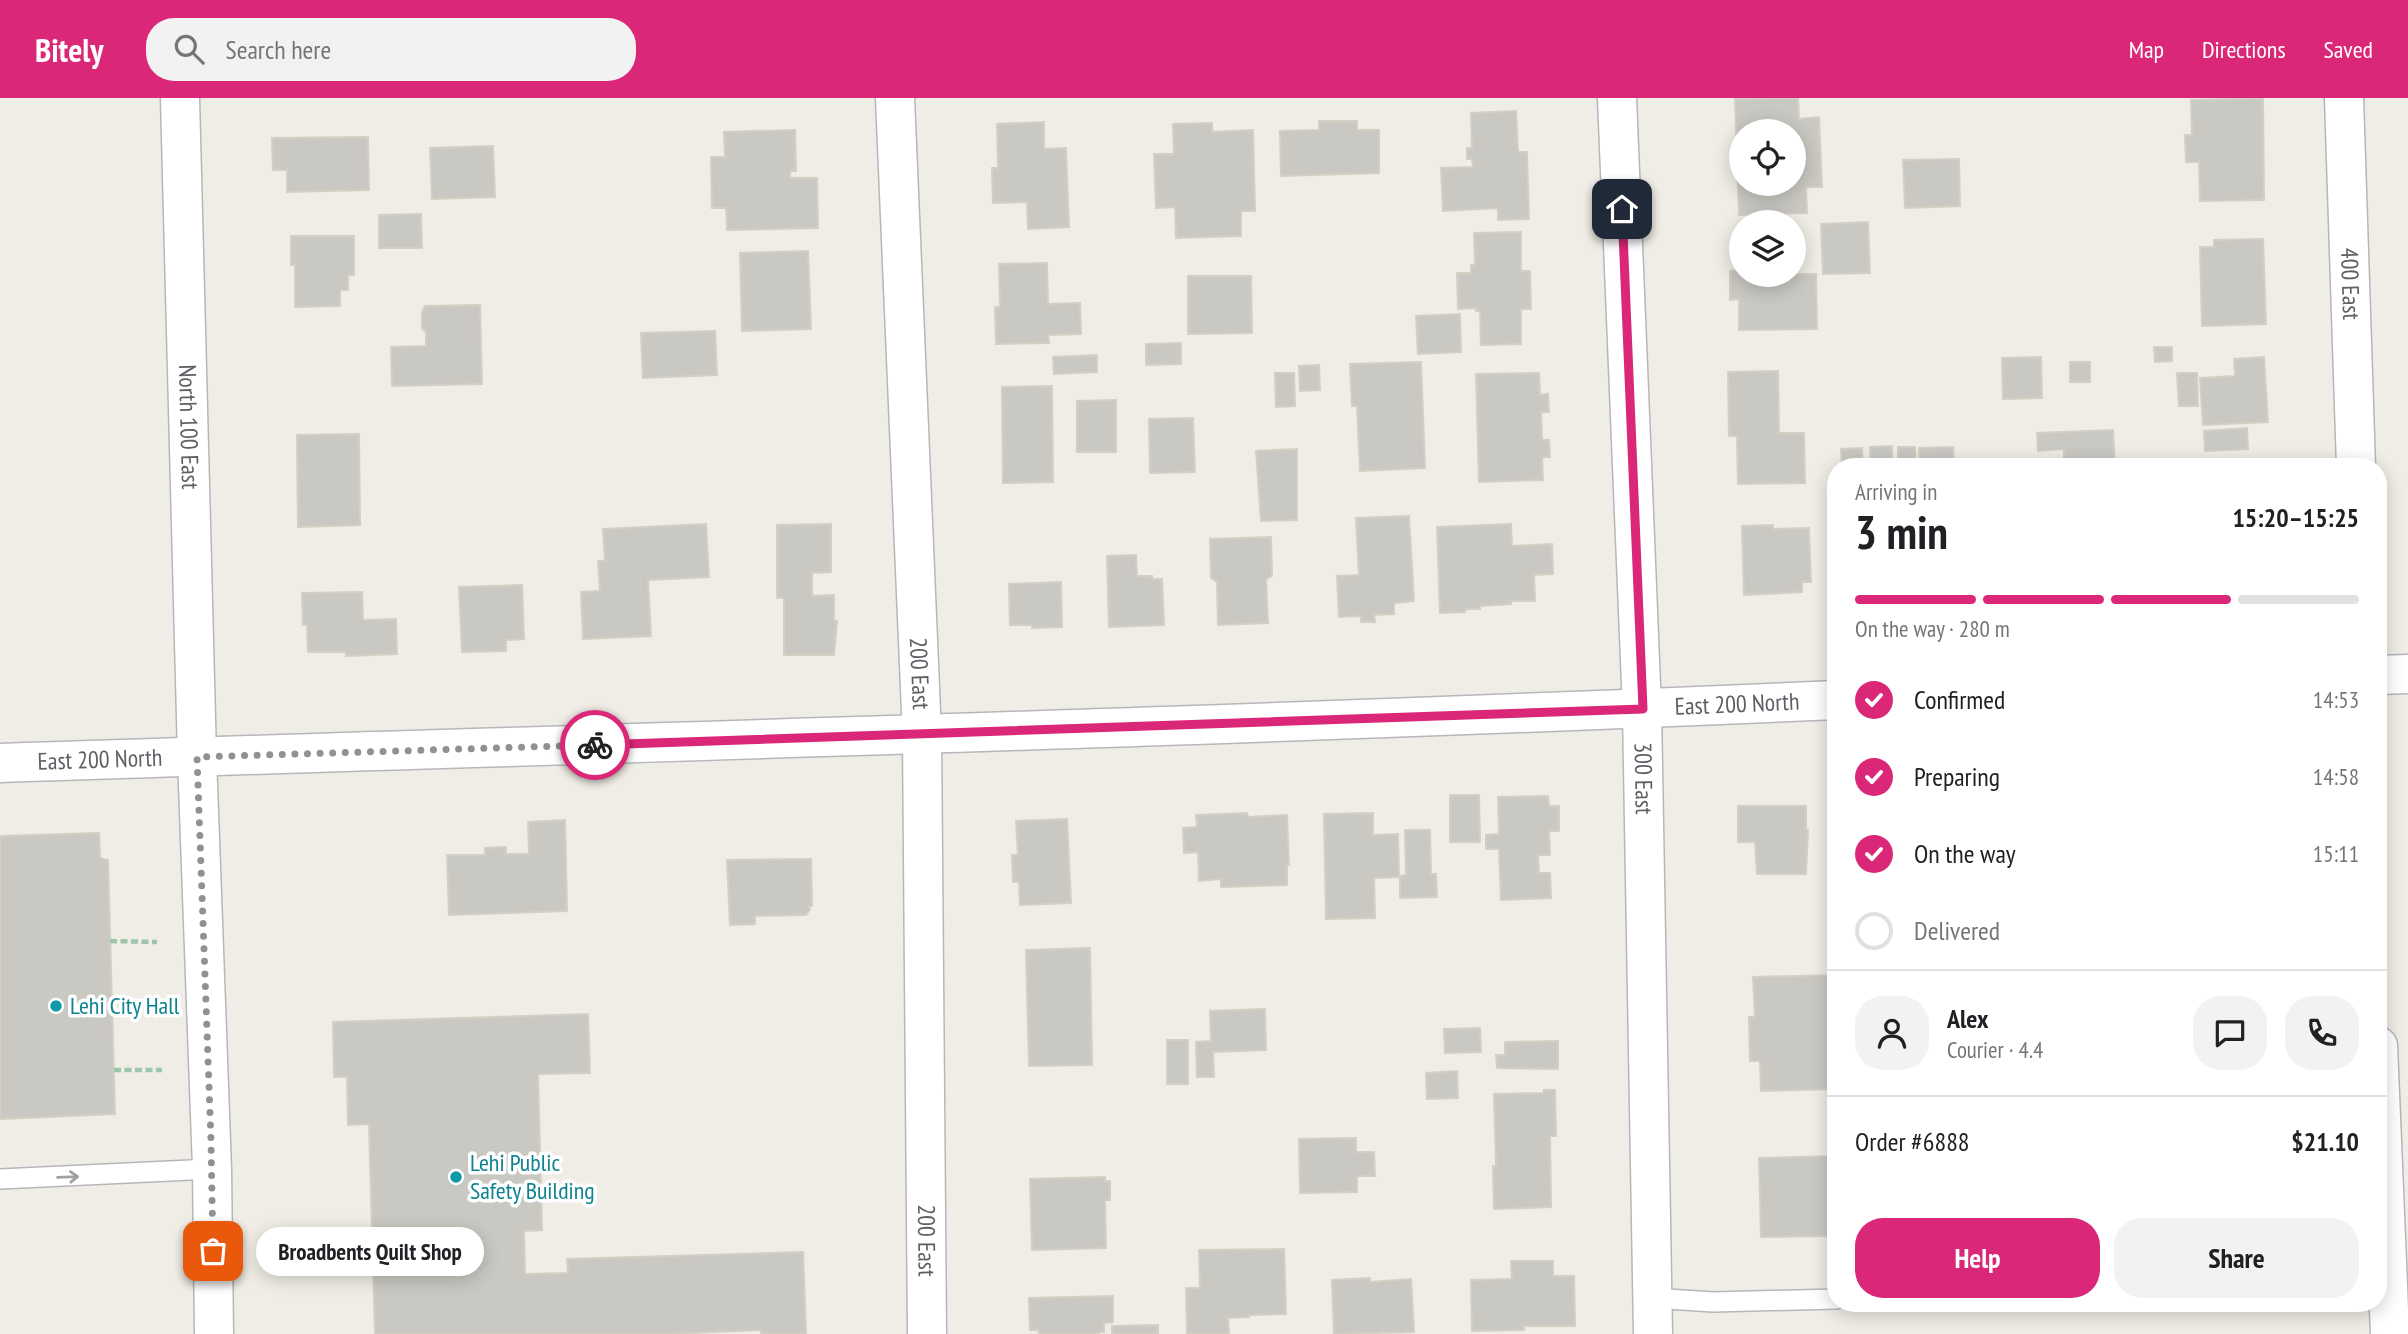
<!DOCTYPE html>
<html lang="en">
<head>
<meta charset="utf-8">
<style>
  :root { --surface:#fff; --page:#f2f2f2; --text:#202124; --muted:#757577; --line:#e0e0e0; --accent:#db2777 }
  body { margin:0; font-family:"PT Sans Narrow",sans-serif; background:var(--page); color:var(--text); height:100vh; display:flex; flex-direction:column; font-size:26px; white-space:nowrap }
  * { box-sizing:border-box; margin:0 }
  p { font-size:23px; color:var(--muted) }
  .icon { flex:none; width:38px; height:38px; fill:none; stroke:currentColor; stroke-width:2; stroke-linecap:round; stroke-linejoin:round }
  .map { position:relative; flex:1; overflow:hidden }
  .sheet { position:absolute; left:1827px; top:360px; width:560px; height:854px; display:flex; flex-direction:column; background:var(--surface); border-radius:28px; box-shadow:0 4px 18px #0003 }
  .sheet>* { flex:none }
  .tools { position:absolute; left:1729px; top:21px; display:grid; gap:14px }
  .tools a { display:grid; place-items:center; width:77px; height:77px; border-radius:50%; background:var(--surface); box-shadow:0 4px 18px #0003; font-size:35px }
  .pin { position:absolute; display:grid; place-items:center; width:60px; height:60px; color:#fff; margin:-30px; border-radius:14px; box-shadow:0 4px 10px #0006 }
  .courier { position:absolute; display:grid; place-items:center; width:70px; height:70px; margin:-35px; border:5px solid #db2777; border-radius:50%; background:#fff; color:#222; box-shadow:0 2px 9px #0007 }
  .bubble { position:absolute; height:49px; border-radius:24px; background:var(--surface); box-shadow:0 4px 18px #0003; font-size:23px; font-weight:700; line-height:49px; text-align:center }
  .head em { font-style:normal; font-weight:700 }
  .head div { display:flex; flex-direction:column-reverse }
  .head { display:flex; align-items:center; justify-content:space-between; height:119px; padding:0 28px }
  h1 { font-size:46px; font-weight:700; line-height:52px }
  .bar { display:grid; grid-template-columns:repeat(4,1fr); gap:10px 7px; align-content:center; height:84px; padding:0 28px }
  .bar i { height:9px; border-radius:5px; background:var(--line) }
  .bar .current { background:var(--accent) }
  .bar p { grid-column:span 4 }
  .line { display:flex; align-items:center; gap:18px; padding:0 28px; border-top:2px solid var(--line) }
  .line div { flex:1 }
  .round { display:grid; place-items:center; flex:none; width:74px; height:74px; border-radius:28px; background:var(--page) }
  ol { padding:0 28px; list-style:none }
  li { display:flex; align-items:center; gap:21px; height:77px }
  li p { margin-inline-start:auto }
  li .icon { padding:7px; border-radius:50%; background:var(--accent); color:#fff; stroke-width:4 }
  li:last-child { color:var(--muted) }
  li i { width:38px; height:38px; border:4px solid var(--line); border-radius:50% }
  .button { display:flex; gap:14px; margin-top:auto; padding:14px 28px }
  .button a { flex:1; height:80px; border-radius:28px; background:var(--accent); color:#fff; font-size:28px; font-weight:700; line-height:80px; text-align:center }
  .button a+a { background:var(--page); color:var(--text) }
  header { display:flex; align-items:center; gap:42px; box-sizing:border-box; height:98px; padding:0 35px; background:var(--accent); color:#fff }
  header strong { font-size:33px }
  nav { display:flex; gap:38px; margin-inline-start:auto; font-size:24px }
  .search { width:490px; height:63px; background:var(--page); display:flex; align-items:center; gap:18px; box-sizing:border-box; padding:0 24px; border-radius:28px; color:var(--muted); font-size:26px }
  .map>svg:first-child { display:block }
</style>
</head>
<body>
<header>
<strong>Bitely</strong>
<div class="search"><svg class="icon" aria-label="search" viewBox="0 0 24 24"><circle cx="10" cy="10" r="6"/><path d="M15 15l6 6"/></svg>Search here</div>
<nav><a>Map</a><a>Directions</a><a>Saved</a></nav>
</header>
<div class="map">
<svg width="2408" height="1236" viewBox="0 0 2408 1236">
  <rect width="100%" height="100%" fill="#efede5"/>
  <g fill="#cac8c2" stroke="#d3cfc3" stroke-width="2" fill-rule="evenodd">
    <path d="M1798 0 1799 21 1819 19 1822 89H1806L1807 115 1739 117 1735 1ZM1741 33H1794V86H1741Z"/>
    <polygon points="2263,0 2264,102 2200,103 2199,64 2186,64 2185,37 2192,37 2191,2"/>
    <polygon points="1516,13 1518,54 1527,54 1529,121 1498,122 1498,110 1443,113 1441,70 1473,69 1472,61 1467,61 1467,50 1472,50 1471,15"/>
    <polygon points="1319,23 1357,23 1357,32 1379,32 1379,75 1281,78 1280,33 1319,32"/>
    <polygon points="1044,24 1044,51 1066,50 1069,129 1028,131 1027,104 993,105 992,70 998,70 997,26"/>
    <polygon points="1212,25 1212,34 1253,32 1255,113 1241,113 1241,138 1176,140 1175,109 1156,110 1154,56 1174,56 1173,26"/>
    <polygon points="795,32 796,73 790,73 790,80 817,80 818,130 727,132 726,110 712,110 711,59 725,59 724,34"/>
    <polygon points="368,39 369,92 287,94 287,72 273,72 272,40"/>
    <polygon points="493,48 495,99 432,101 430,50"/>
    <polygon points="1959,61 1960,108 1905,110 1903,62"/>
    <polygon points="421,116 422,150 379,150 379,117"/>
    <polygon points="1868,124 1870,175 1823,176 1821,126"/>
    <polygon points="1521,134 1521,173 1530,173 1531,211 1521,211 1521,246 1481,247 1480,213 1476,213 1476,210 1458,211 1457,175 1471,175 1471,167 1475,167 1474,135"/>
    <polygon points="291,138 354,138 354,177 348,177 348,192 340,192 340,208 295,209 295,167 291,167"/>
    <polygon points="2263,141 2266,226 2202,228 2200,149 2214,149 2214,142"/>
    <polygon points="808,153 811,231 742,233 740,155"/>
    <polygon points="1047,165 1048,206 1080,205 1081,236 1048,237 1049,245 996,246 995,209 1000,209 999,166"/>
    <polygon points="1738,167 1741,167 1741,177 1816,176 1817,231 1739,232 1739,201 1730,202 1730,173 1738,172"/>
    <polygon points="1188,178 1251,178 1252,235 1188,236"/>
    <polygon points="480,207 482,286 392,288 391,249 426,248 426,234 422,230 422,215 425,208"/>
    <polygon points="1460,216 1461,254 1418,256 1416,218"/>
    <polygon points="715,233 717,277 643,280 641,235"/>
    <polygon points="1181,245 1181,266 1146,267 1146,246"/>
    <polygon points="2154,249 2172,249 2172,263 2155,264"/>
    <polygon points="1097,257 1097,274 1054,276 1053,259"/>
    <polygon points="2041,259 2042,300 2003,301 2002,260"/>
    <polygon points="2264,259 2268,324 2203,327 2200,280 2235,278 2234,261"/>
    <polygon points="1421,264 1425,370 1360,373 1357,308 1352,308 1350,266"/>
    <rect x="2070" y="264" width="20" height="20"/>
    <polygon points="1319,267 1320,292 1300,293 1299,268"/>
    <polygon points="1778,273 1779,335 1804,335 1805,385 1738,386 1737,338 1729,338 1728,274"/>
    <polygon points="1275,275 1294,275 1295,308 1276,309"/>
    <polygon points="1539,275 1540,297 1548,296 1549,314 1541,314 1542,342 1549,342 1550,359 1542,359 1543,382 1479,384 1476,276"/>
    <polygon points="2177,275 2197,275 2198,308 2179,308"/>
    <polygon points="1052,288 1053,384 1003,385 1002,289"/>
    <polygon points="1116,302 1116,354 1077,354 1077,303"/>
    <polygon points="1193,320 1195,374 1150,375 1149,321"/>
    <polygon points="2247,330 2248,351 2205,353 2204,333"/>
    <polygon points="2113,332 2115,369 2064,369 2064,351 2038,353 2037,335"/>
    <polygon points="359,336 360,427 298,429 297,337"/>
    <polygon points="1892,348 1892,369 1871,369 1870,349"/>
    <polygon points="1898,349 1915,349 1916,369 1898,369"/>
    <polygon points="1953,349 1954,367 1920,368 1919,350"/>
    <polygon points="1862,350 1863,369 1842,369 1841,351"/>
    <polygon points="1297,351 1297,422 1261,423 1256,353"/>
    <polygon points="1409,418 1414,503 1394,505 1394,516 1374,517 1375,524 1361,524 1361,518 1339,519 1337,478 1359,477 1356,420"/>
    <polygon points="706,426 709,479 648,482 651,538 583,541 581,494 600,493 598,463 605,463 603,431"/>
    <polygon points="831,426 831,474 812,475 812,498 834,497 834,523 837,523 834,557 784,557 784,500 777,500 777,427"/>
    <polygon points="1511,426 1512,448 1552,446 1553,476 1534,477 1535,503 1511,503 1511,506 1480,508 1480,511 1465,511 1465,514 1440,515 1437,429"/>
    <polygon points="1773,427 1773,431 1809,430 1811,484 1802,484 1802,494 1744,497 1742,428"/>
    <polygon points="1271,439 1272,478 1266,481 1268,525 1218,527 1217,484 1211,480 1210,441"/>
    <polygon points="1136,457 1137,478 1152,478 1152,481 1162,481 1164,527 1109,529 1107,458"/>
    <polygon points="1061,484 1062,529 1032,530 1032,527 1010,527 1009,486"/>
    <polygon points="522,487 524,541 506,542 506,553 462,554 459,489"/>
    <polygon points="362,494 363,522 396,521 397,556 346,558 346,554 308,554 307,527 303,527 302,495"/>
    <polygon points="1450,697 1479,697 1480,744 1450,744"/>
    <polygon points="1548,698 1549,708 1559,708 1559,733 1549,733 1550,757 1538,757 1539,775 1550,775 1551,800 1501,802 1499,751 1486,751 1486,737 1499,736 1498,699"/>
    <polygon points="1738,708 1806,708 1806,732 1808,732 1806,776 1757,776 1755,744 1738,744"/>
    <polygon points="1247,715 1248,719 1287,717 1289,767 1287,767 1287,787 1221,789 1221,781 1199,783 1198,754 1184,755 1183,730 1197,729 1196,717"/>
    <polygon points="1373,715 1373,737 1398,736 1399,779 1374,780 1375,820 1326,821 1324,716"/>
    <polygon points="1067,721 1071,805 1020,807 1019,784 1013,784 1012,757 1018,757 1016,723"/>
    <polygon points="565,722 567,813 449,817 447,757 485,757 485,750 506,749 506,756 529,756 528,724"/>
    <polygon points="1405,732 1430,732 1431,776 1436,776 1437,799 1400,800 1400,778 1406,777"/>
    <polygon points="99,735 100,760 108,762 115,1016 0,1021 0,738"/>
    <polygon points="811,761 812,808 808,808 810,811 806,817 755,818 755,826 730,827 727,762"/>
    <polygon points="1090,850 1092,967 1029,968 1026,852"/>
    <polygon points="1836,877 1836,991 1761,993 1760,963 1750,963 1749,919 1755,919 1753,879"/>
    <polygon points="1265,911 1266,952 1213,954 1214,979 1197,979 1196,944 1211,943 1210,913"/>
    <polygon points="588,916 590,975 538,976 542,1132 524,1133 525,1176 568,1175 567,1161 803,1154 806,1236 761,1236 761,1232 670,1236 375,1236 369,1026 348,1027 347,979 334,979 333,924"/>
    <polygon points="1480,930 1481,954 1445,955 1444,931"/>
    <rect x="1167" y="942" width="21" height="44"/>
    <polygon points="1558,943 1558,971 1497,970 1496,957 1505,957 1505,944"/>
    <polygon points="1457,973 1458,1000 1427,1001 1426,975"/>
    <polygon points="1544,992 1555,992 1556,1038 1550,1038 1551,1109 1494,1111 1493,1068 1496,1068 1494,996 1544,995"/>
    <polygon points="1356,1040 1356,1054 1374,1054 1375,1078 1357,1078 1357,1094 1300,1095 1299,1041"/>
    <polygon points="1836,1058 1836,1138 1761,1139 1759,1060"/>
    <polygon points="1105,1079 1105,1083 1110,1083 1110,1102 1105,1102 1106,1150 1032,1152 1030,1081"/>
    <polygon points="1284,1151 1286,1216 1249,1217 1249,1219 1228,1220 1229,1236 1187,1236 1186,1190 1200,1190 1199,1152"/>
    <polygon points="1511,1163 1553,1163 1553,1178 1574,1178 1575,1228 1524,1228 1524,1232 1472,1233 1471,1182 1512,1181"/>
    <polygon points="1370,1180 1370,1184 1411,1181 1414,1234 1334,1236 1332,1182"/>
    <polygon points="1113,1198 1113,1224 1104,1225 1104,1234 1099,1234 1099,1236 1039,1236 1038,1232 1030,1232 1029,1200"/>
    <polygon points="1158,1227 1158,1236 1112,1236 1112,1228"/>
  </g>
  <g fill="none" stroke-linecap="round" stroke-linejoin="round">
    <defs>
      <g id="service">
        <polyline points="0,1081 212,1071"/>
        <polyline points="1652,1200 1713,1204 1836,1201"/>
      </g>
      <g id="minor">
        <path id="s1" d="M180 0 197 659 212 1071 214 1236"/>
        <path id="s2" d="M895 0 922 637 927 1236"/>
        <path id="s3" d="M1617 0 1642 611 1653 1236"/>
        <path id="s4" d="M2344 0 2356 369"/>
        <polyline points="2378,577 2408,576"/>
        <path id="s5" d="M0 665C612 645 1224 629 1836 602"/>
        <polyline points="2378,948 2390,1236"/>
      </g>
    </defs>
    <use href="#service" stroke="#b5b7bb" stroke-width="22"/>
    <use href="#minor" stroke="#b5b7bb" stroke-width="41"/>
    <g stroke="#9bc6a9" stroke-width="4.5" stroke-dasharray="7 3.5" stroke-linecap="butt">
      <polyline points="110,843 157,844"/>
      <polyline points="114,972 162,972"/>
    </g>
    <use href="#service" stroke="#fff" stroke-width="19"/>
    <use href="#minor" stroke="#fff" stroke-width="38"/>
  </g>
  <defs><path id="oneway-shaft" d="M-6 0H5M1.5-3L5.5 0L1.5 3" fill="none" stroke-width="1.6" stroke-linecap="round" stroke-linejoin="round" transform="scale(1.75)"/></defs>
  <use stroke="#9ea0a3" href="#oneway-shaft" transform="translate(68 1079) rotate(-2)"/>
  <g fill="none" stroke-linecap="round" stroke-linejoin="round">
    <polyline stroke="#909192" stroke-width="7" stroke-dasharray="0 12.6" points="213,1153 211,1043 197,659 595,647"/>
    <polyline stroke="#db2777" stroke-width="9" points="595,647 1643,611 1622,111"/>
  </g>
  <g fill="#0f9aa8" stroke="#fff" stroke-width="2.5">
    <circle cx="56" cy="908" r="7"/>
    <circle cx="456" cy="1079" r="7"/>
  </g>
  <g text-anchor="middle" stroke-width="7" stroke-linejoin="round" paint-order="stroke">
    <g font-size="24" fill="#5d6065" stroke="#fff">
      <text dy="8" stroke="none"><textPath href="#s4" startOffset="186">400 East</textPath></text>
      <text dy="8" stroke="none"><textPath href="#s1" startOffset="329">North 100 East</textPath></text>
      <text dy="8" stroke="none"><textPath href="#s2" startOffset="576">200 East</textPath></text>
      <text dy="8" stroke="none"><textPath href="#s5" startOffset="1738">East 200 North</textPath></text>
      <text dy="8" stroke="none"><textPath href="#s5" startOffset="100">East 200 North</textPath></text>
      <text dy="8" stroke="none"><textPath href="#s3" startOffset="681">300 East</textPath></text>
      <text dy="8" stroke="none"><textPath href="#s2" startOffset="1143">200 East</textPath></text>
    </g>
    <g font-size="24" fill="#0d838f" stroke="#fff" text-anchor="start">
      <text x="70" y="916">Lehi City Hall</text>
      <text x="470" y="1073">Lehi Public<tspan x="470" dy="28">Safety Building</tspan></text>
    </g>
  </g>
</svg>
<div class="tools">
<a><svg class="icon" aria-label="locate" viewBox="0 0 24 24"><circle cx="12" cy="12" r="6"/><path d="M12 2v4M12 18v4M2 12h4M18 12h4"/></svg></a>
<a><svg class="icon" aria-label="layers" viewBox="0 0 24 24"><path d="M12 4l9 5-9 5-9-5zM3 14l9 5 9-5"/></svg></a>
</div>
<div class="pin" style="left:213px;top:1153px;background:#ea580c"><svg class="icon" aria-label="bag" viewBox="0 0 24 24"><path d="M5 8h14l-1 12H6zM9 8a3 3 0 0 1 6 0"/></svg></div>
<div class="pin" style="left:1622px;top:111px;background:#1f2937"><svg class="icon" aria-label="home" viewBox="0 0 24 24"><path d="M3 11l9-7 9 7M6 9v11h12V9"/></svg></div>
<div class="courier" style="left:595px;top:647px"><svg class="icon" aria-label="bike" viewBox="0 0 24 24"><circle cx="6" cy="16" r="4"/><circle cx="18" cy="16" r="4"/><path d="M6 16l4-8h5l3 8M10 8l3 8H6M13 5h3"/></svg></div>
<div class="bubble" style="left:256px;top:1129px;width:228px">Broadbents Quilt Shop</div>
<section class="sheet">
<div class="head"><div><h1>3 min</h1><p>Arriving in</p></div><em>15:20–15:25</em></div>
<div class="bar"><i class="current"></i><i class="current"></i><i class="current"></i><i></i><p>On the way · 280 m</p></div>
<ol>
<li><svg class="icon" aria-label="check" viewBox="0 0 24 24"><path d="M5 12l5 5 9-10"/></svg>Confirmed<p>14:53</p></li>
<li><svg class="icon" aria-label="check" viewBox="0 0 24 24"><path d="M5 12l5 5 9-10"/></svg>Preparing<p>14:58</p></li>
<li><svg class="icon" aria-label="check" viewBox="0 0 24 24"><path d="M5 12l5 5 9-10"/></svg>On the way<p>15:11</p></li>
<li><i></i>Delivered</li>
</ol>
<div class="line" style="height:126px"><a class="round"><svg class="icon" aria-label="person" viewBox="0 0 24 24"><circle cx="12" cy="8" r="4"/><path d="M4 21q1-7 8-7t8 7"/></svg></a><div><b>Alex</b><p>Courier · 4.4</p></div><a class="round"><svg class="icon" aria-label="chat" viewBox="0 0 24 24"><path d="M4 5h16v11H9l-5 4z"/></svg></a><a class="round"><svg class="icon" aria-label="phone" viewBox="0 0 24 24"><path d="M5 4h4l2 5-3 2q2 4 5 5l2-3 5 2v4C11 20 4 13 5 4z"/></svg></a></div>
<div class="line" style="height:91px"><div>Order #6888</div><b>$21.10</b></div>
<div class="button"><a>Help</a><a>Share</a></div>
</section>
</div>
</body>
</html>
